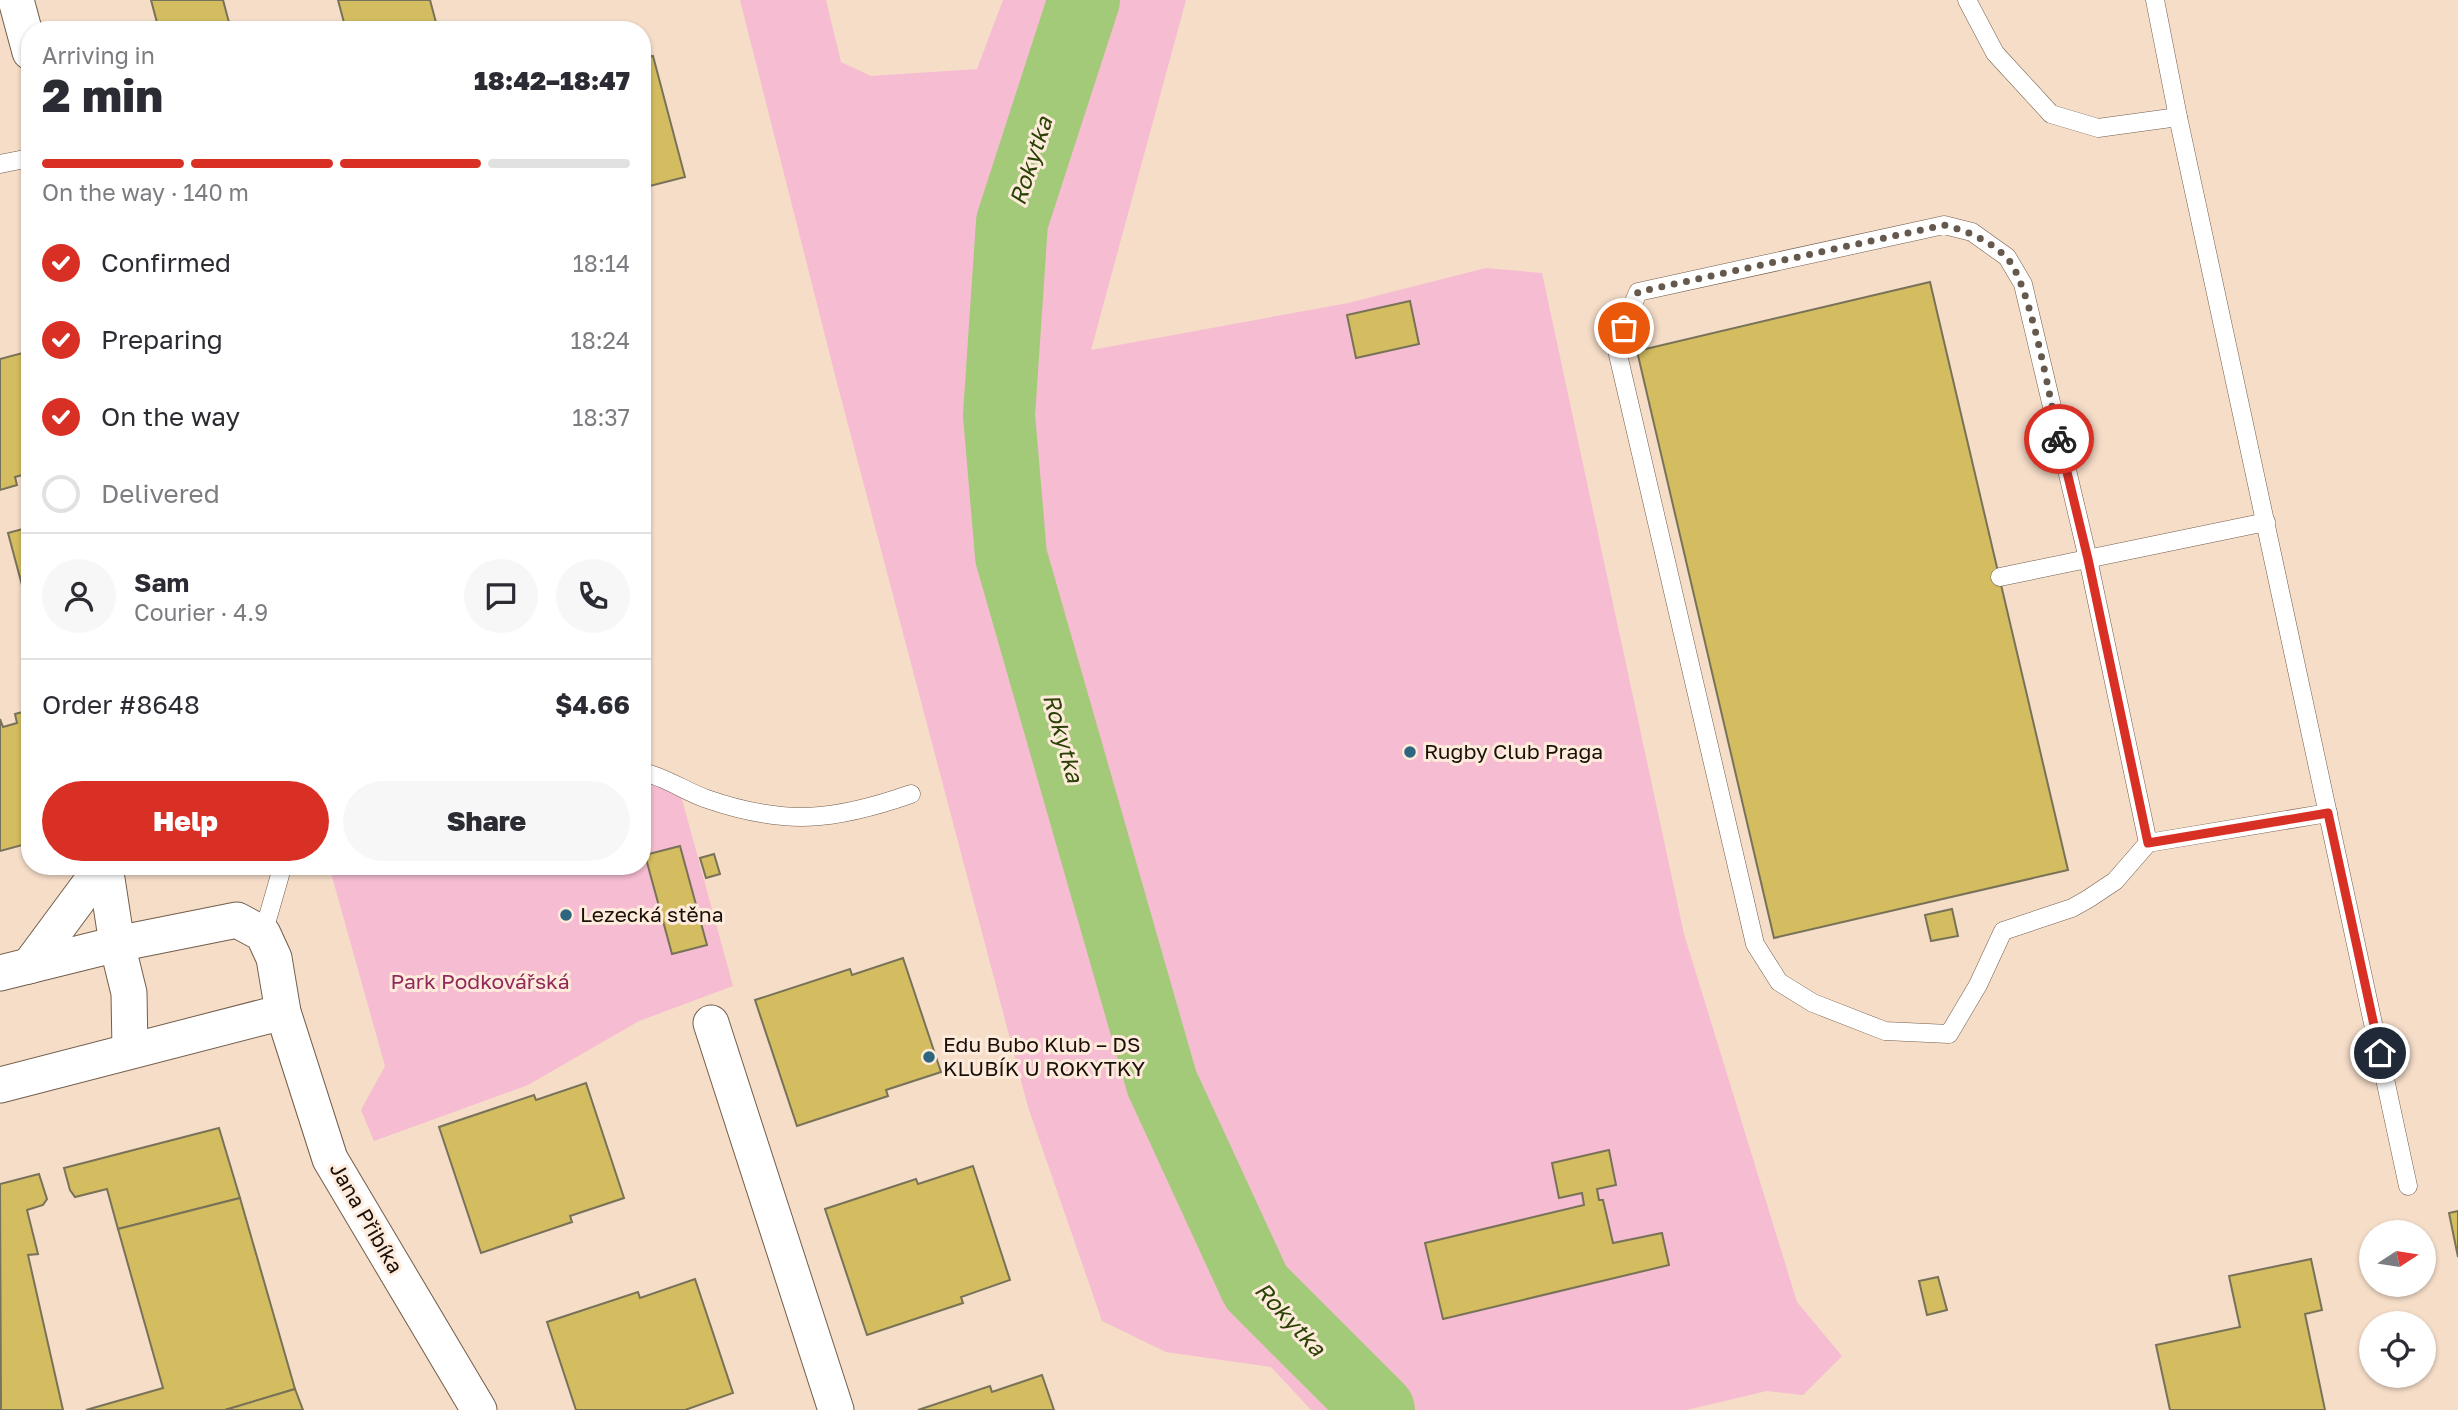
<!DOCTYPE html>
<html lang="en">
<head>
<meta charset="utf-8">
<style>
  :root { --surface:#fff; --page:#f7f7f7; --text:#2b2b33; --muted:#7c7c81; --line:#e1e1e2; --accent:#d93025 }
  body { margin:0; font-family:"Golos Text",sans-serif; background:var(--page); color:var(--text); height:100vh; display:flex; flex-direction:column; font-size:26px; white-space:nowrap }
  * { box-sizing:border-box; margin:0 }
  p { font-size:23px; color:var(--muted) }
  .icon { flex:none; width:38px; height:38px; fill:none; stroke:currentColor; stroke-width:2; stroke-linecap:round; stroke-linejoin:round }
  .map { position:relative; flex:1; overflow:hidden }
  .drawer { position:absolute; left:21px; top:21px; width:630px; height:854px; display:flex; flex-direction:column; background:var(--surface); border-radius:28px; box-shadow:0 2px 5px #0004 }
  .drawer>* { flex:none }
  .needle { width:46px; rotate:78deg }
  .tools { position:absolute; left:2359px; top:1220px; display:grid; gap:14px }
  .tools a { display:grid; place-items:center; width:77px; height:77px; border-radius:50%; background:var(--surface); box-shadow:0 2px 5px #0004; font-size:35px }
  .pin { position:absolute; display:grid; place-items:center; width:60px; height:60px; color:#fff; margin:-30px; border:4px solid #fff; border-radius:50%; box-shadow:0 2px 7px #0007 }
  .courier { position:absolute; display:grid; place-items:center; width:70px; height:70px; margin:-35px; border:5px solid #d93025; border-radius:50%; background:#fff; color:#222; box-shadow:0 2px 9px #0007 }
  .head em { font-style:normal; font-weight:800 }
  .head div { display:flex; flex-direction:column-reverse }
  .head { display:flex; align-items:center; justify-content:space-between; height:119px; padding:0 21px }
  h1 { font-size:46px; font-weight:800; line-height:52px }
  .bar { display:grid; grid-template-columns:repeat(4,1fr); gap:10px 7px; align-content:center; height:84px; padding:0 21px }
  .bar i { height:9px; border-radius:5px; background:var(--line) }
  .bar .on { background:var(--accent) }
  .bar p { grid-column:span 4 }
  .line { display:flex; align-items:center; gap:18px; padding:0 21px; border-top:2px solid var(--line) }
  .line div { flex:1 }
  .round { display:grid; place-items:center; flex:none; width:74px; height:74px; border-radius:37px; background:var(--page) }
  ol { padding:0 21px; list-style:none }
  li { display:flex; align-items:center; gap:21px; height:77px }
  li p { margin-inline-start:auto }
  li .icon { padding:7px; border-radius:50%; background:var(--accent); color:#fff; stroke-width:4 }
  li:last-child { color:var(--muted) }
  li i { width:38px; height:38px; border:4px solid var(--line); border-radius:50% }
  .primary-button { display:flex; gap:14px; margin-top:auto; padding:14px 21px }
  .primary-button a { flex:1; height:80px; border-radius:42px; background:var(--accent); color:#fff; font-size:28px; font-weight:800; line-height:80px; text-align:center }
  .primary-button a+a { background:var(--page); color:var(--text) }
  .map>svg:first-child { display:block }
</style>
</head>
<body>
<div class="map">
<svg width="2458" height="1410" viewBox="0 0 2458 1410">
  <rect width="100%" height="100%" fill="#f5ddc8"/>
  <g fill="#f6bcd2">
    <polygon points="740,0 826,0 841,62 871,76 977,69 1003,0 1186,0 1091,350 1348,303 1486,268 1542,273 1684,934 1797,1302 1842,1356 1803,1395 1767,1391 1686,1410 1336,1410 1287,1360 1334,1410 1311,1410 1271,1367 1166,1352 1102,1321 1028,1107 836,379"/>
    <polygon points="676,777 733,986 639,1021 528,1085 374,1141 361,1110 385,1066 329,866 642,866 642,786"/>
  </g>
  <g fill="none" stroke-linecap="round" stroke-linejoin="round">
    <polyline stroke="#a2ca78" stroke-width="72" points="1084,0 1012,222 999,415 1011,556 1162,1083 1256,1287 1379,1410"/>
  </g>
  <g fill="#d4bd60" stroke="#787258" stroke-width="2">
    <polygon points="151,0 223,0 231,30 159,30"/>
    <polygon points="338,0 430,0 438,30 346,30"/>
    <polygon points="653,56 685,177 642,188 642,58"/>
    <polygon points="1930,282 2068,870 1774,938 1637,351"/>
    <polygon points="1410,301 1419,344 1356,358 1347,315"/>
    <polygon points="30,351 30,473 15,477 17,485 0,490 0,359"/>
    <polygon points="30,527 30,615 8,533"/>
    <polygon points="30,710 30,843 0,851 0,719 3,727 17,723 15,714"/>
    <polygon points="680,846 707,945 672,954 645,855"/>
    <polygon points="714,854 720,874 706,878 700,858"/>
    <polygon points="1952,909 1958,936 1931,941 1925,915"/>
    <polygon points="903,958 941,1072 886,1090 888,1096 797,1126 755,1000 850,969 852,975"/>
    <polygon points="586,1083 624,1198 570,1216 572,1222 481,1253 439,1127 534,1095 536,1100"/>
    <polygon points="219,1128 240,1198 118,1229 107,1189 75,1197 70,1190 64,1168"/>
    <polygon points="1609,1150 1616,1185 1597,1189 1599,1200 1603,1200 1613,1243 1662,1233 1669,1265 1443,1319 1425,1243 1584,1205 1582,1193 1559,1198 1552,1163"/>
    <polygon points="973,1166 1010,1280 961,1297 963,1303 867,1335 825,1209 916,1179 918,1184"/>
    <polygon points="39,1174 47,1199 43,1205 27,1210 38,1254 28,1255 63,1410 1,1410 0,1184"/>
    <polygon points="240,1198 295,1389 225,1410 86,1410 163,1388 118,1229"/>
    <polygon points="2458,1211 2458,1257 2449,1213"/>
    <polygon points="2311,1259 2322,1310 2305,1314 2325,1410 2170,1410 2156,1345 2240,1327 2229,1276"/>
    <polygon points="1938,1277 1947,1310 1927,1315 1919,1281"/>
    <polygon points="695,1279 733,1393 685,1410 576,1410 547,1322 638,1292 640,1298"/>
    <polygon points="1042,1375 1054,1410 918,1410 990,1386 992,1392"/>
    <polygon points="295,1389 303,1410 225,1410"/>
  </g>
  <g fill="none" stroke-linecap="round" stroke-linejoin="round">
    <defs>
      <g id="service">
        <polyline points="1967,0 1995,53 2051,114 2098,128 2178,117"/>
        <polyline points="2155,0 2178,117 2408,1186"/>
        <polyline points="0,164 30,158"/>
        <polyline points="2000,577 2266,522"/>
        <path d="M642 772C664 776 686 792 707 799 785 826 834 821 911 794"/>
        <polyline points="2148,843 2088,559 2023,284 2007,257 1972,232 1944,225 1638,292 1616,346 1755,944 1779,982 1813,1003 1885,1031 1949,1034 1978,985 2003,931 2072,908 2088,899 2115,881 2148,843 2328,813"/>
        <polyline points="263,934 282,868 287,866"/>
      </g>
      <g id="minor">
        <polyline points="16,0 30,52"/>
        <polyline points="105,866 117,944 129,993 130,1050"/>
        <polyline points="29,966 103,866"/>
        <polyline points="0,973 117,944 237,920 263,934 274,958 283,1012 330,1159 479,1410"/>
        <polyline points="711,1023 836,1410"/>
        <polyline points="0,1085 283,1012"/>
      </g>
    </defs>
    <use href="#service" stroke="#725d4b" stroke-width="19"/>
    <use href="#minor" stroke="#725d4b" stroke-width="37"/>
    <use href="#service" stroke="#fff" stroke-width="18"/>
    <use href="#minor" stroke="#fff" stroke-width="35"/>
  </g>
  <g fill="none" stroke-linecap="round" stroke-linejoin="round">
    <path stroke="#65584c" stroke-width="7" stroke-dasharray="0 12.6" d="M1624 328 1638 292 1944 225C1967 231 1989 240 2006 257 2030 280 2050 401 2059 439"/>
    <polyline stroke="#d93025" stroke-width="9" points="2059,439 2088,559 2148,843 2328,813 2380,1053"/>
  </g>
  <g fill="#2e6680" stroke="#ffebdb" stroke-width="2.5">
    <circle cx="1410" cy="752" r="7"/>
    <circle cx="566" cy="915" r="7"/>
    <circle cx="929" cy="1057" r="7"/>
  </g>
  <g text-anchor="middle" stroke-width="6" stroke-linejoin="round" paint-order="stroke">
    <g font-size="21" fill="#181009" stroke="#ffebdb" text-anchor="start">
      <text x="1424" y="759">Rugby Club Praga</text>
      <text x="580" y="922">Lezecká stěna</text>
      <text x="943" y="1052">Edu Bubo Klub – DS<tspan x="943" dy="24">KLUBÍK U ROKYTKY</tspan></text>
    </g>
    <g font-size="21" fill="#91295d" stroke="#ffebdb">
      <text x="480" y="989">Park Podkovářská</text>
    </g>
    <g font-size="21" fill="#181009" stroke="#ffebdb">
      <text transform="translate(366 1218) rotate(60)" y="7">Jana Přibíka</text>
    </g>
    <g font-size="23" font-style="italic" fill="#2a4205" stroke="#ffebdb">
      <text transform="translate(1031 161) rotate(-72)" y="8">Rokytka</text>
      <text transform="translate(1063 738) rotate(74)" y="8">Rokytka</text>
      <text transform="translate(1290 1319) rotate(47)" y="8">Rokytka</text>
    </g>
  </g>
</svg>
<div class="tools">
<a><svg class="needle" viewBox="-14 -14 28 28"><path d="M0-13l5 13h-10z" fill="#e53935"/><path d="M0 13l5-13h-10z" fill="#7c7c81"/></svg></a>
<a><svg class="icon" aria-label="locate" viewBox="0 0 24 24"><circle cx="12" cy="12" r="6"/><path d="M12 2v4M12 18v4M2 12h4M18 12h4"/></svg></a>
</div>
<div class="pin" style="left:1624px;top:328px;background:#ea580c"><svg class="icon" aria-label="bag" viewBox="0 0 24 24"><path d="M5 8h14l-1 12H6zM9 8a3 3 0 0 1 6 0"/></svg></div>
<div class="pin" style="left:2380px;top:1053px;background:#1f2937"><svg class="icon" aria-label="home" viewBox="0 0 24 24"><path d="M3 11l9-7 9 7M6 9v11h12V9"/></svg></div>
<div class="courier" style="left:2059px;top:439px"><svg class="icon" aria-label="bike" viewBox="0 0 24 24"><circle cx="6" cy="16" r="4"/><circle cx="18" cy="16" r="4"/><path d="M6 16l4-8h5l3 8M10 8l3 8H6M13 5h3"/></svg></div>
<section class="drawer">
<div class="head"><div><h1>2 min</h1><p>Arriving in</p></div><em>18:42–18:47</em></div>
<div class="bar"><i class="on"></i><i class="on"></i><i class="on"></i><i></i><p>On the way · 140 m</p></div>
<ol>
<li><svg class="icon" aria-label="check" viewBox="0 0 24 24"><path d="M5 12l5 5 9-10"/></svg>Confirmed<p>18:14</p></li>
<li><svg class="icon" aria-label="check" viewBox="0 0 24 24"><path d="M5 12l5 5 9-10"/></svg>Preparing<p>18:24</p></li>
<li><svg class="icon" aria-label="check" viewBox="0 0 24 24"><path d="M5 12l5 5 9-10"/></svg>On the way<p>18:37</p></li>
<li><i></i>Delivered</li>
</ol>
<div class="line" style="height:126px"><a class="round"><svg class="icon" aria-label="person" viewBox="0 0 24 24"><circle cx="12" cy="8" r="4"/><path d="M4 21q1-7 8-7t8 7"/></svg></a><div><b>Sam</b><p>Courier · 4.9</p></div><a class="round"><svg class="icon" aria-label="chat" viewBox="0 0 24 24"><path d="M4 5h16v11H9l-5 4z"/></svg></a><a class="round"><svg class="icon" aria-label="phone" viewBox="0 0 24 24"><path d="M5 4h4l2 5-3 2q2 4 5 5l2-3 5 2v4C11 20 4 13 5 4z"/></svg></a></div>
<div class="line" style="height:91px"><div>Order #8648</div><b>$4.66</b></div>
<div class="primary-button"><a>Help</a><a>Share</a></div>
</section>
</div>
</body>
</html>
